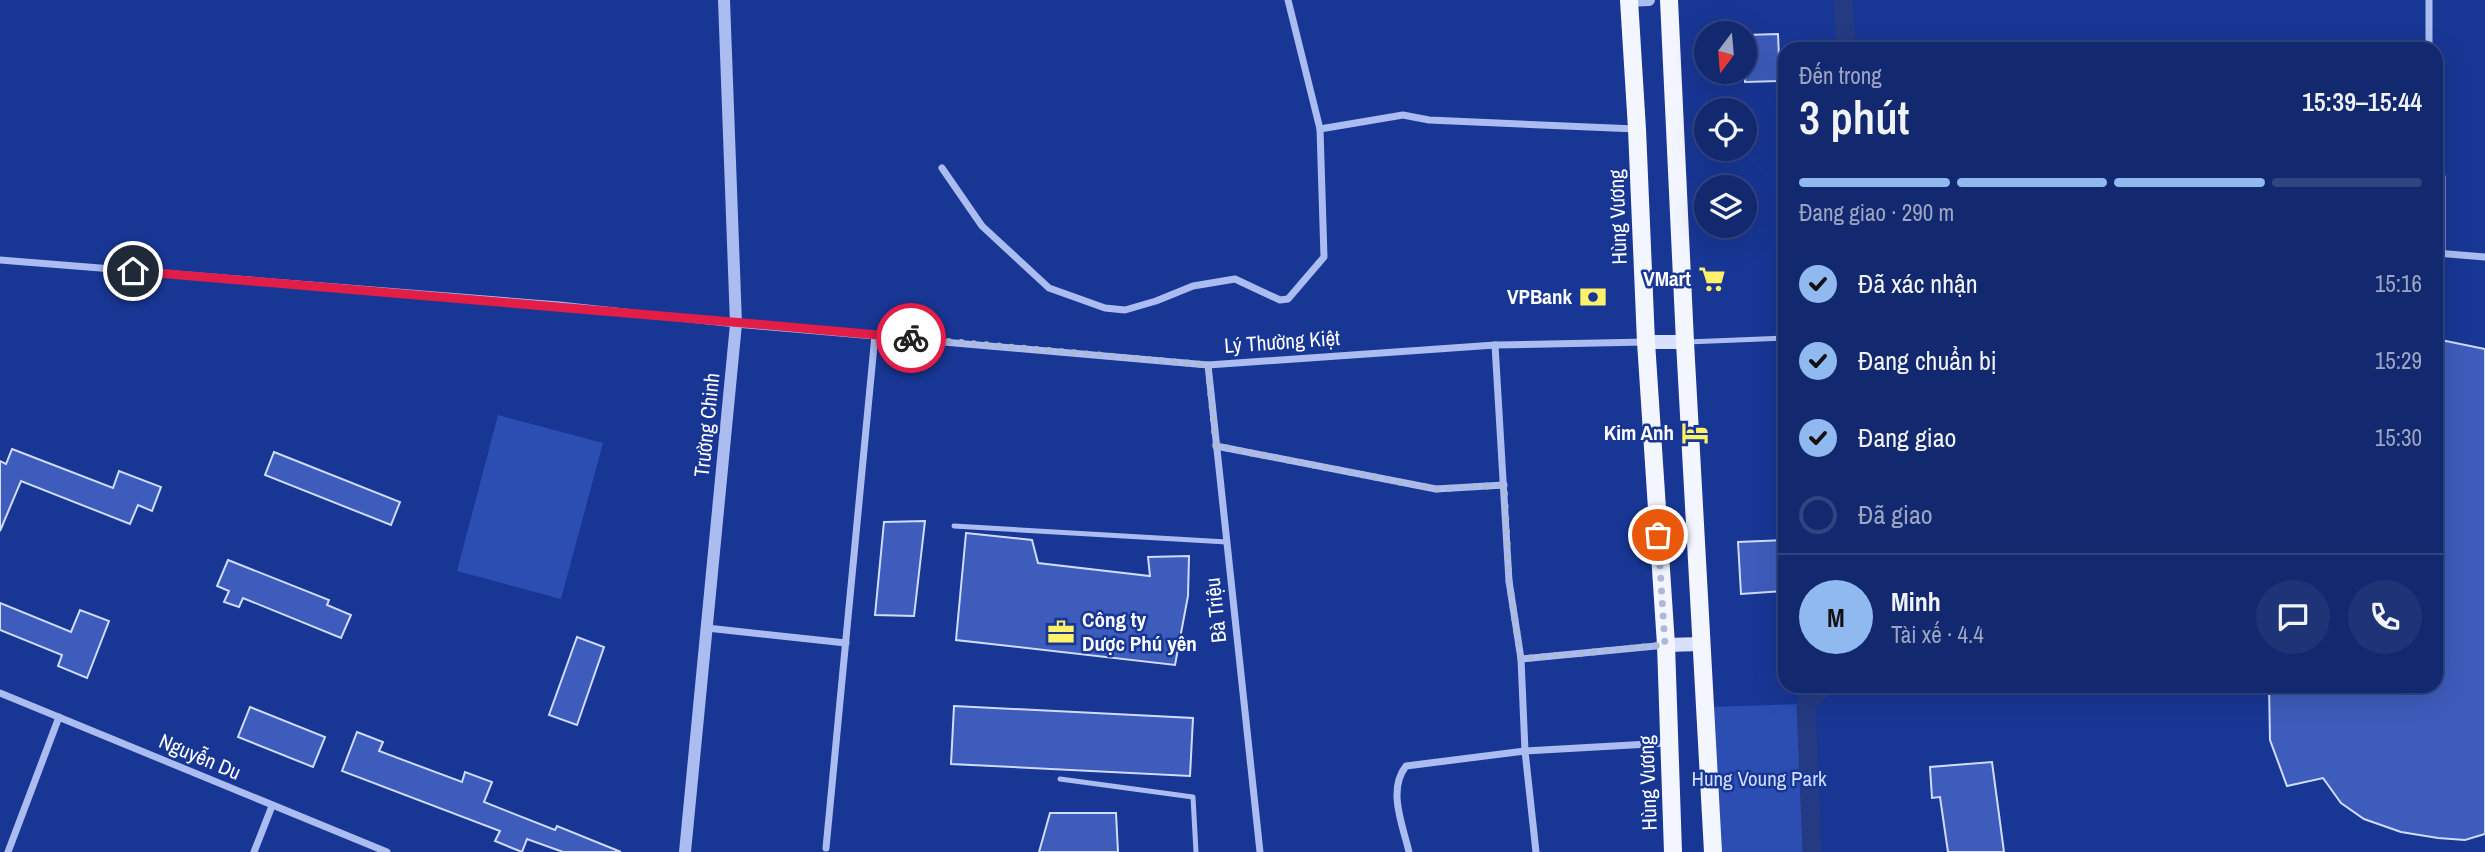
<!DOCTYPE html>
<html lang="vi">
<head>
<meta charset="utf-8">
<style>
  :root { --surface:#12286f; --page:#1f3477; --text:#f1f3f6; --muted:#9ca6c3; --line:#314482; --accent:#90b9f0 }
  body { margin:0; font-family:"Archivo Narrow",sans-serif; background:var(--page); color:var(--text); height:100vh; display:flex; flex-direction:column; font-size:26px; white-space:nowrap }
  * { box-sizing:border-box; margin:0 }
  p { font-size:23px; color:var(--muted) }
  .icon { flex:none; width:38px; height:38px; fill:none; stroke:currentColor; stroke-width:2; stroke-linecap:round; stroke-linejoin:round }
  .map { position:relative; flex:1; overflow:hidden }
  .details { position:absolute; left:1778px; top:42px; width:665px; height:651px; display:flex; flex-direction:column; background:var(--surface); border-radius:21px; box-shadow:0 7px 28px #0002,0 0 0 2px var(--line) }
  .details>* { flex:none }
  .needle { width:46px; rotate:196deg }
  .buttons { position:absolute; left:1694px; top:21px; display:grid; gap:14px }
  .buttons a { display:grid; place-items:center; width:63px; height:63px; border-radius:50%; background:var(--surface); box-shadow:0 7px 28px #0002,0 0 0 2px var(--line); font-size:35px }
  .pin { position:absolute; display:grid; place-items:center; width:60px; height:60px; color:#fff; margin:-30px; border:4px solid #fff; border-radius:50%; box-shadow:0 2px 7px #0007 }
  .courier { position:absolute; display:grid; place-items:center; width:70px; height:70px; margin:-35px; border:5px solid #e11d48; border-radius:50%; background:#fff; color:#222; box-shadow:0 2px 9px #0007 }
  .head em { font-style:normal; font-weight:600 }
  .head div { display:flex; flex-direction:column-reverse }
  .head { display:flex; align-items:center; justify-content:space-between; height:119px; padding:0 21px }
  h1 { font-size:46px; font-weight:600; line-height:52px }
  .bar { display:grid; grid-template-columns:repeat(4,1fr); gap:10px 7px; align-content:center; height:84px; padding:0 21px }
  .bar i { height:9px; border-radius:5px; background:var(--line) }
  .bar .selected { background:var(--accent) }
  .bar p { grid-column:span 4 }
  .line { display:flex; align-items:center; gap:18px; padding:0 21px; border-top:2px solid var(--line) }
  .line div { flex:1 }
  .round { display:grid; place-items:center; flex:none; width:74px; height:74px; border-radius:37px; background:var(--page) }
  ol { padding:0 21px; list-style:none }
  li { display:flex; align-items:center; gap:21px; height:77px }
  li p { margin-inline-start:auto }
  li .icon { padding:7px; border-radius:50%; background:var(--accent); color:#111; stroke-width:4 }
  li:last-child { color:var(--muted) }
  li i { width:38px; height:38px; border:4px solid var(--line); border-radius:50% }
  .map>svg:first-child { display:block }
</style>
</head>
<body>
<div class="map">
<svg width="2485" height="852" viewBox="0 0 2485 852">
  <rect width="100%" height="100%" fill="#183694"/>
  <g fill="#2c4eb3">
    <polygon points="498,415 603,443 561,599 457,571"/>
    <polygon points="1806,704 1812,852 1713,852 1707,707"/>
  </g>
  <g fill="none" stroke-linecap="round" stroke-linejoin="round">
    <g stroke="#243a82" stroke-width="19">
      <polyline points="1843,0 1846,49"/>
      <polyline points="1812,852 1806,704 1824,686"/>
    </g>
  </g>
  <g fill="#3d5cbb" stroke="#d0dcfb" stroke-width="2">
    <polygon points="1778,34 1780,81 1745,82 1745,35"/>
    <polygon points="2436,339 2485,349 2485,834 2465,840 2438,838 2401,832 2364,819 2341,803 2323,778 2287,786 2270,740 2269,686 2436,686"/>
    <polygon points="12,449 113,488 119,471 161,487 152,511 138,505 130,524 21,481 0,531 0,461 6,464"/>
    <polygon points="274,452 400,502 391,525 265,475"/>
    <polygon points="925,521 914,616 875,615 884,522"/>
    <polygon points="966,533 1032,540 1038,563 1150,576 1148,557 1189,556 1188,596 1175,665 956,640"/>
    <polygon points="1785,540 1785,591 1741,594 1738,542"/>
    <polygon points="228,560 329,600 327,605 351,615 341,638 243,598 239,607 224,602 229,591 217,586"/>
    <polygon points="0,603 71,632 80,610 109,621 87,678 58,666 62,655 0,630"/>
    <polygon points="577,637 604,647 577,725 549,715"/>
    <polygon points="954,706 1193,718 1190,776 951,764"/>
    <polygon points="250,707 325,737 313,767 238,737"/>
    <polygon points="357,732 383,742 379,751 462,782 465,772 492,782 484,802 555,830 557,826 621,852 563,852 527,839 522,852 495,841 500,831 342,771"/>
    <polygon points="1992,762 2004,852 1948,852 1940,797 1932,798 1930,767"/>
    <polygon points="1050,813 1116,813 1118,852 1039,852"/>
  </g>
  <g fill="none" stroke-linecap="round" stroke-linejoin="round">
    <g stroke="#aabcf0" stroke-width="5">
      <polyline points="1687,342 1785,338"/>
      <polyline points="954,526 1227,542"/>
      <polyline points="1060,779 1193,797 1196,852"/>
    </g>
    <g stroke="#aabcf0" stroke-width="7">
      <polyline points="2429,49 2429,0"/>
      <polyline points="1320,129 1403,115 1429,120 1636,129"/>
      <polyline points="2436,149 2442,177 2442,252"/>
      <polyline points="942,168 982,226 1049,288 1105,308 1125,310 1156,301 1193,286 1235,279 1280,300 1288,299 1324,257 1320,129 1288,0"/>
      <polyline points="2436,253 2485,257"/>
      <polyline points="0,260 559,305 736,324 1208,365 1495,345 1646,342"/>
      <polyline points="1495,345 1509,581 1521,659 1525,751 1536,852"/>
      <polyline points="1208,365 1260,852"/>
      <polyline points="1216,446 1436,489 1504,485"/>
      <polyline points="707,628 846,643"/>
      <polyline points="1521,659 1666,645"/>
      <polyline points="0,693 387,852"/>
      <polyline points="826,848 875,335"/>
      <polyline points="8,852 59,717"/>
      <polyline points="254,852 272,806"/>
      <path d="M1409 852C1403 826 1387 790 1406 766L1525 751 1667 743"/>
    </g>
    <g stroke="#aabcf0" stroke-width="12">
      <polyline points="1629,1 1649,0"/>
      <polyline points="685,852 736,324 724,0"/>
    </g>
    <g stroke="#d8e0fb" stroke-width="14">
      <polyline points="1646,342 1685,342"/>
      <polyline points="1666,645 1702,644"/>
    </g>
    <g stroke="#f3f5ff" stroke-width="18">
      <polyline points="1629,0 1637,129 1646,342 1666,645 1673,852"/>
      <polyline points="1669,0 1685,342 1713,852"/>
    </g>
  </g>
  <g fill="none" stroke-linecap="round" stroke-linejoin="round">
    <polyline stroke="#aeb9da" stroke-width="7" stroke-dasharray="0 12.6" points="911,338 1208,365 1216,446 1436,489 1504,485 1509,581 1521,659 1665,645 1658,535"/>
    <path stroke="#e11d48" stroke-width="9" d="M133 271C393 293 652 314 911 338"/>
  </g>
  <defs>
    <symbol id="supermarket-bare" viewBox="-9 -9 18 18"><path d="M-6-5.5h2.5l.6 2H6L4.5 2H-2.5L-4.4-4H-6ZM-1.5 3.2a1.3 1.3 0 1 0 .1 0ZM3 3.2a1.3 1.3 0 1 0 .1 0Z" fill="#fff169" stroke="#183694" stroke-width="2.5" paint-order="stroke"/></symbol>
    <symbol id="bank-bare" viewBox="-9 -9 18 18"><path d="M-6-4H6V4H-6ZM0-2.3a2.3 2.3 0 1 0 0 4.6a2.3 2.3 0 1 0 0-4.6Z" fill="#fff169" stroke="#183694" stroke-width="2.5" paint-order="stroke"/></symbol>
    <symbol id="hotel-bare" viewBox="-9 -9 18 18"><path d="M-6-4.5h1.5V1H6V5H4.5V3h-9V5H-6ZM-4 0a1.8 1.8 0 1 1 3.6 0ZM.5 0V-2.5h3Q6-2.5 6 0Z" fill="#fff169" stroke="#183694" stroke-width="2.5" paint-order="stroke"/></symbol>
    <symbol id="office-bare" viewBox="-9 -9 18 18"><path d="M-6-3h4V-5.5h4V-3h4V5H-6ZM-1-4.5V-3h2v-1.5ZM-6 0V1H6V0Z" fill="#fff169" stroke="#183694" stroke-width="2.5" paint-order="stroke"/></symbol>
  </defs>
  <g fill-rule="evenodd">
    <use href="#supermarket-bare" x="1693" y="260" width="38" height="38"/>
    <use href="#bank-bare" x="1574" y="278" width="38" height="38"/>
    <use href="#hotel-bare" x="1676" y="414" width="38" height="38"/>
    <use href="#office-bare" x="1042" y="613" width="38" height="38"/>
  </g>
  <g text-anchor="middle" stroke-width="5" stroke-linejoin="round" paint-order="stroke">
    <g font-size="21" fill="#fff" stroke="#183694">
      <text transform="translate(1618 217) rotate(-92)" y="7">Hùng Vương</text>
      <text transform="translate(1282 342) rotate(-4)" y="7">Lý Thường Kiệt</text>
      <text transform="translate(707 425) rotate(-84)" y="7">Trường Chinh</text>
      <text transform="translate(1216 610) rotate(-96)" y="7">Bà Triệu</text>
      <text transform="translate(200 757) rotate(23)" y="7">Nguyễn Du</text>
      <text transform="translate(1648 783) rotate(-92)" y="7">Hùng Vương</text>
    </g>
    <g font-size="21" font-weight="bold" fill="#fff" stroke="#183694" text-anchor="end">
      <text x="1691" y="286">VMart</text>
      <text x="1572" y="304">VPBank</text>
      <text x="1674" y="440">Kim Anh</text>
      <text x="1082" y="627" text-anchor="start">Công ty<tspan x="1082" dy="24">Dược Phú yên</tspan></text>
    </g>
    <g font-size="21" fill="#d0dcfb" stroke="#183694">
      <text x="1759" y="786">Hung Voung Park</text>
    </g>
  </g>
</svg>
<div class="buttons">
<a><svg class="needle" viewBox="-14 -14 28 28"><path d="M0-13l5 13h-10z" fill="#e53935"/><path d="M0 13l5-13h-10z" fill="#9ca6c3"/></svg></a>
<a><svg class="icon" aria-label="locate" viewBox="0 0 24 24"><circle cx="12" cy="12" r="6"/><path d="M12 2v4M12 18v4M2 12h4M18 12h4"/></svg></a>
<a><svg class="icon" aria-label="layers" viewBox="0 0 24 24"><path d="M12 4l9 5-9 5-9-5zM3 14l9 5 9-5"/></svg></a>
</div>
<div class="pin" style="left:1658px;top:535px;background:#ea580c"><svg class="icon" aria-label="bag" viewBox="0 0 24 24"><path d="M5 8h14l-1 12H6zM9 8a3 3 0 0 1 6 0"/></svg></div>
<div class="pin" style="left:133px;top:271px;background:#1f2937"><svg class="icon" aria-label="home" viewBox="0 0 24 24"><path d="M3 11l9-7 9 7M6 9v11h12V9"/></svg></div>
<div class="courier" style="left:911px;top:338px"><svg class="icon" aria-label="bike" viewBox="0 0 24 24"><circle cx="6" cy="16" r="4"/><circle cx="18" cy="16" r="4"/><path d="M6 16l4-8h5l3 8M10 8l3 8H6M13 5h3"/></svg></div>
<section class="details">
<div class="head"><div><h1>3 phút</h1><p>Đến trong</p></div><em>15:39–15:44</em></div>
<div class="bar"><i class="selected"></i><i class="selected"></i><i class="selected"></i><i></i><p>Đang giao · 290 m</p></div>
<ol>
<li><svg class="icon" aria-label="check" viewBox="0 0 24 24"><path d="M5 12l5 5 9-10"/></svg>Đã xác nhận<p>15:16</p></li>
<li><svg class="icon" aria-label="check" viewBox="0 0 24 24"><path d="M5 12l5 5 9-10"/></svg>Đang chuẩn bị<p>15:29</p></li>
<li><svg class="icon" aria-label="check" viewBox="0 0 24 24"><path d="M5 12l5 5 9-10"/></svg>Đang giao<p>15:30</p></li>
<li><i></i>Đã giao</li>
</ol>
<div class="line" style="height:126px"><b class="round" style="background:var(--accent);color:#111">M</b><div><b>Minh</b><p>Tài xế · 4.4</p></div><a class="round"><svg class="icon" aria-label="chat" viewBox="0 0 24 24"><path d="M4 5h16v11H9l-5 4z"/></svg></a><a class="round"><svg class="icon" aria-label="phone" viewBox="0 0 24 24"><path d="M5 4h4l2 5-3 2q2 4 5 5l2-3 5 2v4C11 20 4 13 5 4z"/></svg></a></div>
</section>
</div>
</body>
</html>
